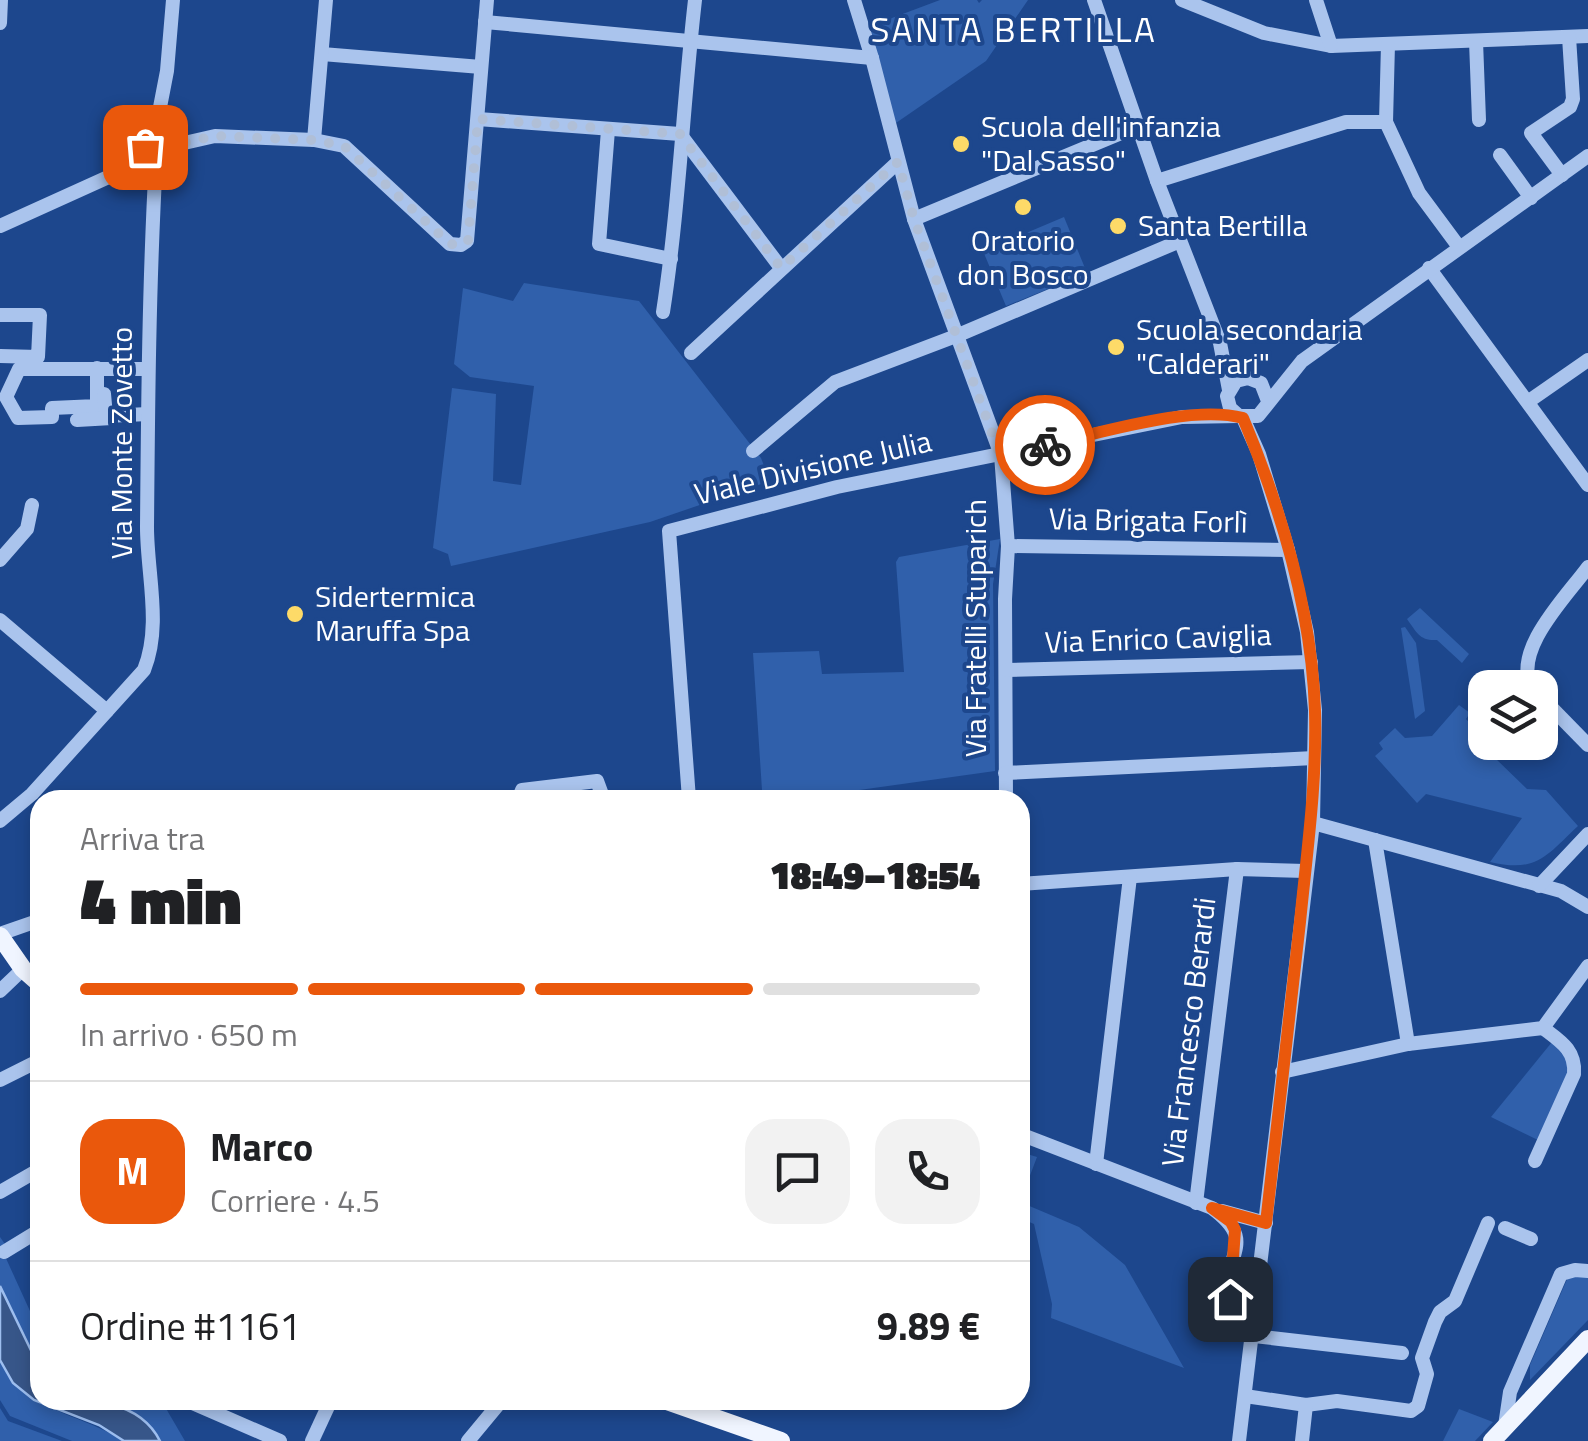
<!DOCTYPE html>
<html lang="it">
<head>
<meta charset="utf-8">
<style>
  :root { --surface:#fff; --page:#f2f2f2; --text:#202124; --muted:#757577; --line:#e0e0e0; --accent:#ea580c }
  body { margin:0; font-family:"Titillium Web",sans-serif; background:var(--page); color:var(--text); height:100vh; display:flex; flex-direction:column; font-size:38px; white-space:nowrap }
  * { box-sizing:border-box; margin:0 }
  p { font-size:32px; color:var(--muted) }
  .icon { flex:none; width:55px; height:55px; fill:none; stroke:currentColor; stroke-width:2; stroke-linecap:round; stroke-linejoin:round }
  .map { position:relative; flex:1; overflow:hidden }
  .sheet { position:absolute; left:30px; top:790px; width:1000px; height:620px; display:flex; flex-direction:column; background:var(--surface); border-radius:30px; box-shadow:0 5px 15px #0003 }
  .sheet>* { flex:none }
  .tools { position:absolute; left:1468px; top:670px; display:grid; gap:20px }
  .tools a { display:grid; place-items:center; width:90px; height:90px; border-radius:20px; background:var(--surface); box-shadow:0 5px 15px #0003; font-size:50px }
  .pin { position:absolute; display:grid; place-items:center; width:85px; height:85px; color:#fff; margin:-42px; border-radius:20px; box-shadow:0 5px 15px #0006 }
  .courier { position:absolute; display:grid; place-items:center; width:100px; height:100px; margin:-50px; border:8px solid #ea580c; border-radius:50%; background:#fff; color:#222; box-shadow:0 2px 12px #0007 }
  .summary em { font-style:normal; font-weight:800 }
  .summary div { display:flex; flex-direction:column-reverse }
  .summary { display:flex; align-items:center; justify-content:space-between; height:170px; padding:0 50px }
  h1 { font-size:65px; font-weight:800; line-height:75px }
  .bar { display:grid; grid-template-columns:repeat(4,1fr); gap:15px 10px; align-content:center; height:120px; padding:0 50px }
  .bar i { height:12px; border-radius:8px; background:var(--line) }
  .bar .on { background:var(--accent) }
  .bar p { grid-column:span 4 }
  .line { display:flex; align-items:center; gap:25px; padding:0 50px; border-top:2px solid var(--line) }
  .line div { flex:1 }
  .round { display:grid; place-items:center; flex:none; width:105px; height:105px; border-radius:30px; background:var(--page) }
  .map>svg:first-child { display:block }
</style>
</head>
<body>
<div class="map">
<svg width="1588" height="1441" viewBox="0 0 1588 1441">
  <rect width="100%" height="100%" fill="#1d478d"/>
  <g fill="#3060ab">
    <polygon points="940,0 977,0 979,3 982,0 1028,0 986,61 893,125 868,27"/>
    <polygon points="1064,217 1087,273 1006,306 983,251"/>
    <polygon points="524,283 639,301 761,458 770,481 650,522 451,566 448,554 433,548 452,388 496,394 493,481 521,485 534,386 470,377 454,364 463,288 513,301"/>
    <polygon points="1000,539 993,584 995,771 788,800 703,800 703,796 762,790 753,653 819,651 822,674 904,672 896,562 899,557"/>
    <path d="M1420 608 1469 654 1462 663 1437 640C1420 641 1417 633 1407 619Z"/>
    <polygon points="1405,627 1416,643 1425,711 1415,719 1401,628"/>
    <path d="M1459 705 1470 713 1466 719 1478 732 1495 758 1527 789 1546 790 1578 826C1546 856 1537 873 1490 862L1522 818 1426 794 1417 803 1375 756 1383 749 1379 743 1395 728 1405 738 1432 736Z"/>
    <polygon points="1552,1042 1567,1055 1571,1064 1540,1141 1491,1117"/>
    <polygon points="1024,1153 1037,1157 1020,1202 1079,1227 1125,1265 1184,1368 1051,1318 1052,1304 1034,1224 1020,1218 1020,1165"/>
    <polygon points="0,1237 9,1250 4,1254 40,1333 40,1369 0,1287"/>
    <polygon points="1574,1272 1588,1278 1588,1320 1530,1380 1530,1365 1568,1277"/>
    <path d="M0 1360C30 1414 75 1411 124 1441H72L10 1416 0 1400Z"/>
    <polygon points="101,1400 161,1400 185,1441 160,1441 154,1430"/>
    <polygon points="0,1408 8,1421 62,1441 0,1441"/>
    <polygon points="1459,1409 1493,1422 1475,1441 1443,1441"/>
  </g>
  <path fill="#375689" stroke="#9dbeef" stroke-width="2.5" d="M0 1286 40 1369V1400C83 1400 137 1396 160 1441H124L99 1425 34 1400 13 1383 0 1360Z"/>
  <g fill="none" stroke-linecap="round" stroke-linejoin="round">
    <g stroke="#aac4ed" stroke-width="14">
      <polyline points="854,0 872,58 914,219 1001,455 1008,546 1005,599 1006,800"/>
      <polyline points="1094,0 1157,181 1220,343 1229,390"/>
      <polyline points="1182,0 1264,33 1331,46 1588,36"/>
      <polyline points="1316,0 1331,46"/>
      <polyline points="485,22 872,58"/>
      <polyline points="0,23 1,0"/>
      <polyline points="1476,41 1479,120"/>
      <polyline points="1388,44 1386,122 1419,193 1459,247"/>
      <polyline points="322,54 481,67"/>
      <polyline points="478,119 680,134"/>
      <polyline points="608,130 599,244 671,259"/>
      <polyline points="155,133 167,71 173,0"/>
      <circle cx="158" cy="146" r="13"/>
      <polyline points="680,134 781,268"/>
      <polyline points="314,140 326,0"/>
      <polyline points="171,146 215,136 314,140 344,146 450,244 461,245 467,241 487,0"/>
      <polyline points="1500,155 1531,198"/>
      <polyline points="115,174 137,176 155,186"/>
      <polyline points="1562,175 1531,133 1570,107 1573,99 1569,37"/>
      <polyline points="1157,181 1346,122 1386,122"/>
      <polyline points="914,219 1138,126"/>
      <polyline points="0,226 115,174 147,154"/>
      <polyline points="1429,268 1588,485"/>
      <path d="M663 312C679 209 683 104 695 0"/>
      <polyline points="0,315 40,315 38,357 0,356"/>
      <polyline points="691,353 898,162"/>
      <polyline points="97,368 97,406 52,408 52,417 18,418 6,397 19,369 148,369"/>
      <polyline points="104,394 106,416 148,414"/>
      <polyline points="1268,401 1261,383 1248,378 1236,381 1227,396 1230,408 1239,416 1258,416 1302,361 1588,156"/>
      <polyline points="1529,401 1588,360"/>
      <polyline points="77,420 112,418"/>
      <polyline points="753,451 835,382 956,336 1180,241"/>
      <polyline points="1008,546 1288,550"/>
      <polyline points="0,560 27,529 32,505"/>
      <polyline points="0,620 107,711"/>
      <polyline points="1006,670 1311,662"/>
      <path d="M1532 688C1511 651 1567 596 1588 567"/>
      <polyline points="1540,696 1588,745"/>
      <polyline points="1005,773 1314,758"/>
      <polyline points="518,800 522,790 597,781 604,800"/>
      <polyline points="680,800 689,799 669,531 837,487 1182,417 1239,416"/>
      <path d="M0 821 32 794 144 670C162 626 147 574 147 527 148 404 149 281 156 159"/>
      <polyline points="1313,823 1561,891 1588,907"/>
      <polyline points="1375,840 1408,1044"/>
      <polyline points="1020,884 1237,869 1305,871"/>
      <polyline points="1539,886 1588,834"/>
      <polyline points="0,934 40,920"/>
      <polyline points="0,991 23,969"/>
      <polyline points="1282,1072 1408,1044 1543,1028 1588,966"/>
      <polyline points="0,1080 40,1060"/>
      <path d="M1020 1134 1212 1208C1258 1242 1224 1252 1229 1294 1231 1308 1246 1324 1254 1336L1402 1353"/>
      <path d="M1535 1161 1574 1074C1576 1050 1560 1041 1543 1028"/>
      <polyline points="1096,1164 1130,877"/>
      <polyline points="0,1192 40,1169"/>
      <polyline points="1196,1203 1237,869"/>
      <polyline points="1222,1211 1266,1223"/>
      <polyline points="1505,1228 1531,1239"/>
      <polyline points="4,1252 40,1230"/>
      <polyline points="1245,1396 1306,1405 1337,1401 1411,1411 1418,1406 1427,1374 1422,1358 1435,1322 1440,1312 1455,1301 1488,1223"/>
      <polyline points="188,1401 280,1441"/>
      <polyline points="1505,1426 1510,1392 1561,1274 1575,1270 1588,1271"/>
      <polyline points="312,1441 331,1400"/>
      <polyline points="468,1441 502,1400"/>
      <polyline points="1239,1441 1313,823 1315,710 1307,632 1288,550 1259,454 1243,418"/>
      <polyline points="1302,1441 1306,1405"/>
    </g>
    <g stroke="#f0f5ff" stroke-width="18">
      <polyline points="0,936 23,969 40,984"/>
      <polyline points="664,1400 781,1441"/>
      <polyline points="1492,1441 1588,1339"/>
    </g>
  </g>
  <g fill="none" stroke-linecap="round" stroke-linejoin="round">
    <polyline stroke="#b0bfd7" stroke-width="10" stroke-dasharray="0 18" points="145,147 150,156 160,159 166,156 171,146 214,136 314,140 344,146 450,244 461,245 468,241 478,119 680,134 781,268 898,162 914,219 1000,455 1045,445"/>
    <path stroke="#ea580c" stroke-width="12" d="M1045 445C1099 434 1191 404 1243 418 1281 509 1312 612 1315 711 1317 782 1307 851 1300 922 1289 1022 1277 1122 1266 1223L1212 1208 1231 1222 1235 1230 1230 1299"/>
  </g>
  <g fill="#fdda68" stroke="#1d478d" stroke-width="4">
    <circle cx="961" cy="144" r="10"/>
    <circle cx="1023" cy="207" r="10"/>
    <circle cx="1118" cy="226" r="10"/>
    <circle cx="1116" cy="347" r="10"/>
    <circle cx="295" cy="614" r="10"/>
  </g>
  <g text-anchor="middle" stroke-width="8" stroke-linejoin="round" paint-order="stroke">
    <g font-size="30" fill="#fff" stroke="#1d478d" text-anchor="start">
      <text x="981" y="137">Scuola dell'infanzia<tspan x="981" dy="34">"Dal Sasso"</tspan></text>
      <text x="1138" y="236">Santa Bertilla</text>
      <text x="1023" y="251" text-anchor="middle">Oratorio<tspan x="1023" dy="34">don Bosco</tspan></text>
      <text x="1136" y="340">Scuola secondaria<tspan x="1136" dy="34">"Calderari"</tspan></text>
      <text x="315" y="607">Sidertermica<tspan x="315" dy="34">Maruffa Spa</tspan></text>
    </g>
    <g font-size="30" fill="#fff" stroke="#1d478d">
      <text transform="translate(122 443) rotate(-90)" y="10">Via Monte Zovetto</text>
      <text transform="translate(813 468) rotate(-13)" y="10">Viale Divisione Julia</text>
      <text transform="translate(1148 521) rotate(1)" y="10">Via Brigata Forlì</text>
      <text transform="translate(976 628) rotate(-90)" y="10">Via Fratelli Stuparich</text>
      <text transform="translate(1158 639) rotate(-2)" y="10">Via Enrico Caviglia</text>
      <text transform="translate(1189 1032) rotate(-83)" y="10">Via Francesco Berardi</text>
    </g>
    <g font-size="35" letter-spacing="2.5" fill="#fff" stroke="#1d478d">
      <text x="1014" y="42">SANTA BERTILLA</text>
    </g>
  </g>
</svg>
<div class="tools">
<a><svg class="icon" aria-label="layers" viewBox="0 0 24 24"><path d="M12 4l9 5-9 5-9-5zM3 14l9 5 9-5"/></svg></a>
</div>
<div class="pin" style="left:145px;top:147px;background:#ea580c"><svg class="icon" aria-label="bag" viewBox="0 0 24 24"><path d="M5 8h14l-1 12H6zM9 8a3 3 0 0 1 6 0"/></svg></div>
<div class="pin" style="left:1230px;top:1299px;background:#1f2937"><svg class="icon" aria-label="home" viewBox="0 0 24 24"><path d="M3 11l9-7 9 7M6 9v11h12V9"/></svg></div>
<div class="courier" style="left:1045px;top:445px"><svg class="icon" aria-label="bike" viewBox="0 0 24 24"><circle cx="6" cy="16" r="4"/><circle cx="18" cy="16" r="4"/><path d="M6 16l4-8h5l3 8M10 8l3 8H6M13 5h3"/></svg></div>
<section class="sheet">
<div class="summary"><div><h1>4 min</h1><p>Arriva tra</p></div><em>18:49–18:54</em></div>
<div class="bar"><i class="on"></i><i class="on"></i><i class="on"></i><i></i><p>In arrivo · 650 m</p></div>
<div class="line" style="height:180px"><b class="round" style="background:var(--accent);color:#fff">M</b><div><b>Marco</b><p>Corriere · 4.5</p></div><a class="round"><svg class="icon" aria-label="chat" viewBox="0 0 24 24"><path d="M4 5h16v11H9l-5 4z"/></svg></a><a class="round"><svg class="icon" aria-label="phone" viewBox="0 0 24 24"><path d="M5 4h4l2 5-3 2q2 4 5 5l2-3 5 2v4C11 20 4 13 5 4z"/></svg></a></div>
<div class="line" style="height:130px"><div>Ordine #1161</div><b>9.89 €</b></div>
</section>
</div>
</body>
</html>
